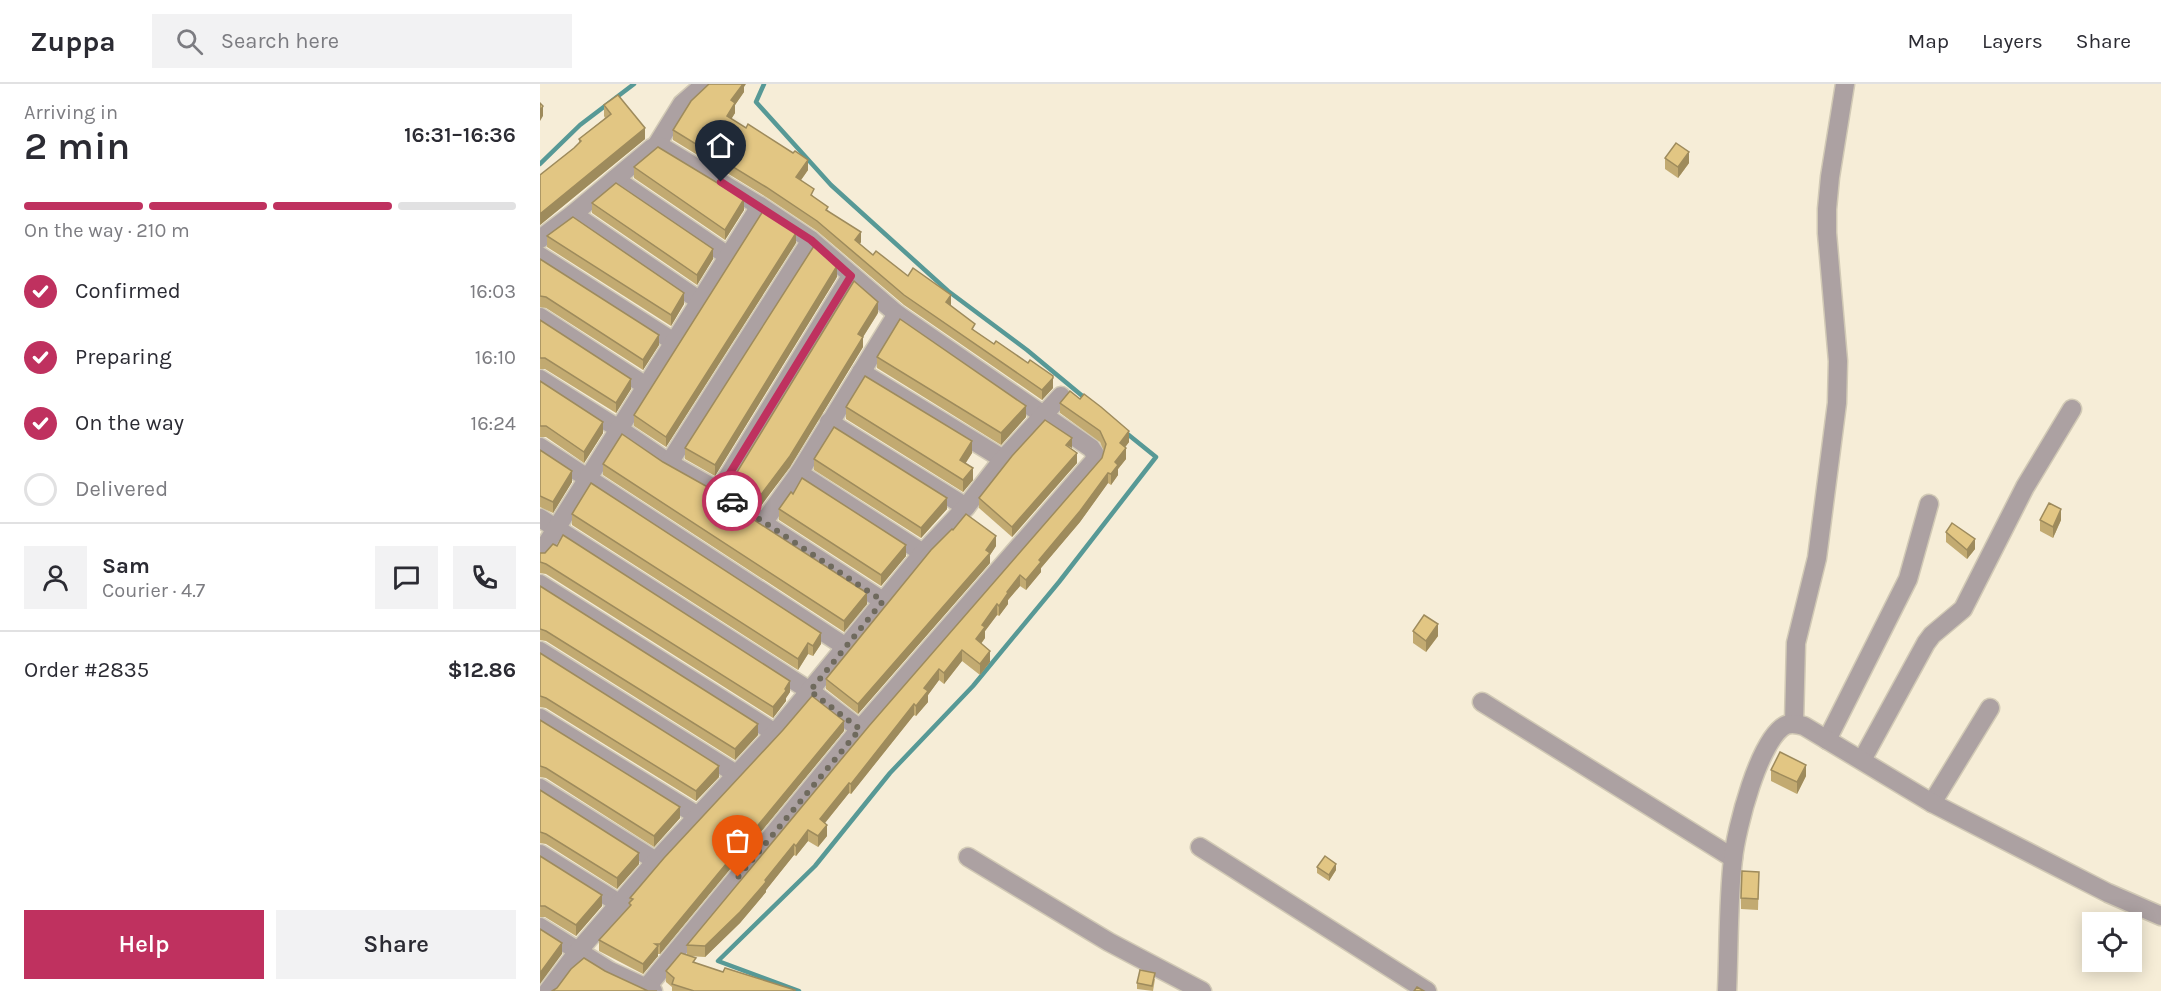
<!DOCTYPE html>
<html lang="en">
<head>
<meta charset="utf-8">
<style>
  :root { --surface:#fff; --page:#f2f2f3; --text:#2b2b33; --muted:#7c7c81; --line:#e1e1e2; --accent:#bf315f }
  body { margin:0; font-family:Karla,sans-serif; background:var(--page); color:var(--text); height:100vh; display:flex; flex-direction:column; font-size:22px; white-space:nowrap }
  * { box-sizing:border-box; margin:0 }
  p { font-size:20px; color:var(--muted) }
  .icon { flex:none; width:33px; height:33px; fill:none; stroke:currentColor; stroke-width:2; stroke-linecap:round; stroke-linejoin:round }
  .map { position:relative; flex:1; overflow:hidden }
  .panel { display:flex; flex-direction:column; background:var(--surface); width:540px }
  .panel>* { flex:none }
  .buttons { position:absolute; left:1542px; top:828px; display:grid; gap:12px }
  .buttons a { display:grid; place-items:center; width:60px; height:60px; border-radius:0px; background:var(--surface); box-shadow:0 3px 15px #0003; font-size:30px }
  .pin { position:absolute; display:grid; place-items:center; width:51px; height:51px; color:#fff; margin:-62px -26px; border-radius:50% 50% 50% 0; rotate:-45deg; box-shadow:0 0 6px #0007 }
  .pin .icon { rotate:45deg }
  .courier { position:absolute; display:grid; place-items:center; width:60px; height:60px; margin:-30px; border:4px solid #bf315f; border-radius:50%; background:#fff; color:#222; box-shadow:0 2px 8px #0007 }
  .head em { font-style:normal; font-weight:600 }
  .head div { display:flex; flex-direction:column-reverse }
  .head { display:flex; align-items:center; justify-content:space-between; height:102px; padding:0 24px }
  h1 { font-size:39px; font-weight:600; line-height:45px }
  .bar { display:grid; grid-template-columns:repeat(4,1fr); gap:9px 6px; align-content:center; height:72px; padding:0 24px }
  .bar i { height:8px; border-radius:4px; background:var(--line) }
  .bar .active { background:var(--accent) }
  .bar p { grid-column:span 4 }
  .line { display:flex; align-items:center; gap:15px; padding:0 24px; border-top:2px solid var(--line) }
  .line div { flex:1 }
  .round { display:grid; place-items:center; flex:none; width:63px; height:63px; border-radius:0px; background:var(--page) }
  ol { padding:0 24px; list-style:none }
  li { display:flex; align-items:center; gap:18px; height:66px }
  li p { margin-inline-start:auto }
  li .icon { padding:6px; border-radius:50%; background:var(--accent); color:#fff; stroke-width:4 }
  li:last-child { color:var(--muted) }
  li i { width:33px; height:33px; border:3px solid var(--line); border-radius:50% }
  .action { display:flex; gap:12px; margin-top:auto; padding:12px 24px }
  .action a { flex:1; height:69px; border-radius:0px; background:var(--accent); color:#fff; font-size:24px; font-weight:600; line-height:69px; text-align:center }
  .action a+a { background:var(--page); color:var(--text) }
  header { display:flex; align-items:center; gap:36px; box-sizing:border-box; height:84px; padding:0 30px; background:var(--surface); border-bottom:2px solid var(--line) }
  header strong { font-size:28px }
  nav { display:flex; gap:33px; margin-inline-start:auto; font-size:21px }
  .search { width:420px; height:54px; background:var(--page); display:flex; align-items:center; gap:15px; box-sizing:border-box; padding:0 21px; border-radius:0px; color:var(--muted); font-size:22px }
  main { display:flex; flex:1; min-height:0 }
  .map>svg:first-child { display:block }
</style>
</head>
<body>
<header>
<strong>Zuppa</strong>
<div class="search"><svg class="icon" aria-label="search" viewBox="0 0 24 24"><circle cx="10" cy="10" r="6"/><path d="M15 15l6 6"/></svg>Search here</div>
<nav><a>Map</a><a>Layers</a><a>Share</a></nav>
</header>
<main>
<section class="panel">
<div class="head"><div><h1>2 min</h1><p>Arriving in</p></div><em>16:31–16:36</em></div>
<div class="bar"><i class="active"></i><i class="active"></i><i class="active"></i><i></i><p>On the way · 210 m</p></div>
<ol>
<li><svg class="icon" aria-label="check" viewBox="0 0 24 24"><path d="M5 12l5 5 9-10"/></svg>Confirmed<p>16:03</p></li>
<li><svg class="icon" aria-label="check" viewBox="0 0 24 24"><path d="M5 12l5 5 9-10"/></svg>Preparing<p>16:10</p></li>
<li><svg class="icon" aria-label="check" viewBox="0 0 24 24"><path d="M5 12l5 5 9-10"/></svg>On the way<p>16:24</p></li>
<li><i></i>Delivered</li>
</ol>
<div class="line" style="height:108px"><a class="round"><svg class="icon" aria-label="person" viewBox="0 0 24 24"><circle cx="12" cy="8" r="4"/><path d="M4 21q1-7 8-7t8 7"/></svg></a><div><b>Sam</b><p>Courier · 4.7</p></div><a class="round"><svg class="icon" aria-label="chat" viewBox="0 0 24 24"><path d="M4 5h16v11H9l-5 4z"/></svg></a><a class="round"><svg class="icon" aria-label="phone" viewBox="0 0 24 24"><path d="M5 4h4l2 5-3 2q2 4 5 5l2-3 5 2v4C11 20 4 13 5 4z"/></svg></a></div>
<div class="line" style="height:78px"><div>Order #2835</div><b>$12.86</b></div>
<div class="action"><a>Help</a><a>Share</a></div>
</section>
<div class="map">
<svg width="1621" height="907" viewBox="0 0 1621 907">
  <rect width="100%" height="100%" fill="#f6edd7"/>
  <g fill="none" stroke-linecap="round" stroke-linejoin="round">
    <g stroke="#579996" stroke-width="4.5">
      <polyline points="224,0 216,18 291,101 408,207 487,266 546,315"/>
      <polyline points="0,80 40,41 94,0"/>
      <polyline points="259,907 178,877 275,782 350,689 433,602 519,498 616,373 585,348"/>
    </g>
    <defs>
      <g id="minor">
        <polyline points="116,62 142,20 165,0"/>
        <polyline points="75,95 188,172"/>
        <polyline points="33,130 160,217"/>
        <polyline points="0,155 33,130 112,64 116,62 122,63 220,122 271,156 357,230 551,364 555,370 554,377 320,645 106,904"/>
        <polyline points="0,172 134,258"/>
        <polyline points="0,233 106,302"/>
        <polyline points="321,288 463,375"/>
        <polyline points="0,295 79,345 129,379 179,407 223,439 343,517"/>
        <polyline points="289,338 426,423"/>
        <polyline points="0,363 306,563"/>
        <polyline points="129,379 271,156"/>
        <polyline points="259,389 383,469"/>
        <polyline points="179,407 311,192"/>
        <polyline points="0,434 270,607 320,645"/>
        <polyline points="223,439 259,389 357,230"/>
        <polyline points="0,470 220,122"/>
        <polyline points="0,500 235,649"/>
        <polyline points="0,567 196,690"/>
        <polyline points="942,618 1193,774"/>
        <polyline points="0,634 158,732"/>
        <polyline points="1254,639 1256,559 1277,474 1297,319 1298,277 1287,149 1287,125 1290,93 1305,0"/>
        <polyline points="1287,656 1368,495 1389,420"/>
        <polyline points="1322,676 1386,559 1392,551 1423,525 1485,403 1532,325"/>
        <polyline points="0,704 116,777"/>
        <polyline points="1392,719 1450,624"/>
        <polyline points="660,763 887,907"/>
        <polyline points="0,770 80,820"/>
        <polyline points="428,773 569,858 662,907"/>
        <polyline points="0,843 70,887 113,907"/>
        <polyline points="8,907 39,866 116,777 235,649 383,469 426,423 463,375 521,312"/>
        <path d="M1187 907C1189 863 1188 818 1193 775 1196 746 1219 654 1246 641 1252 639 1257 640 1264 642L1392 719 1568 809 1621 832"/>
      </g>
    </defs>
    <use href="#minor" stroke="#d1c9b5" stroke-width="21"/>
    <use href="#minor" stroke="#aca1a2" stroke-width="18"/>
  </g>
  <g fill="#c2aa71">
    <polygon points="204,3 204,8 195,21 195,29 191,35 268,86 261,96 274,113 321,158 320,160 333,171 368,192 411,221 410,222 435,247 513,304 502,316 364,221 277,147 226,113 133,56 133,46"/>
    <polygon points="64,21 105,55 0,141 0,91 34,64 39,59 39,55 65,34 64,32"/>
    <polygon points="1125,74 1149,79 1138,94 1125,85"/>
    <polygon points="94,83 204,126 185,156 94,94"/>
    <polygon points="52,119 173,175 157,201 52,129"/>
    <polygon points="7,152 144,220 131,242 7,163"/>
    <polygon points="256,159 126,363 94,342 94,331"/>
    <polygon points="0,175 119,261 103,286 6,224 0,223"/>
    <polygon points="297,193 175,392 145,375 145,364"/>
    <polygon points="338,229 323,253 323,263 250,383 220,423 194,404 194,393"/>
    <polygon points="0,236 91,305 76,329 5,285 0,285"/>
    <polygon points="337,273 486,333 461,361 337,284"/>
    <polygon points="0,297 63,349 44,379 6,353 0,353"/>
    <polygon points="520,319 589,358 585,363 586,375 578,385 578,391 571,401 568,399 540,438 501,484 501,488 486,506 480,502 468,516 468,520 459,532 457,531 445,547 445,554 441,560 450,578 440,591 422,577 404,600 399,596 388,611 388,618 376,632 374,631 311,710 309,709 285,739 287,752 278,763 268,757 256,772 254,771 226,806 226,808 200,839 165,873 148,872 156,879 183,888 255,907 132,907 132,903 126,898 126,887 147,871 147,861 562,374 564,367 560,358 520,329"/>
    <polygon points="306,323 432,369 425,380 433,396 423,408 306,335"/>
    <polygon points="531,365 537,379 472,453 439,424 439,414"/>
    <polygon points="0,366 32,398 13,429 0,423"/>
    <polygon points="274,375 407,425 381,454 274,386"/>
    <polygon points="63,380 327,520 304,548 63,391"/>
    <polygon points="239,425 366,472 341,502 239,436"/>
    <polygon points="32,430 281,560 273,572 268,570 258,586 32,441"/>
    <polygon points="1500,436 1521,436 1513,454 1500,447"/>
    <polygon points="413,446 456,462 450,471 450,479 318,630 286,605 286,595"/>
    <polygon points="1406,448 1435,465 1427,475 1406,458"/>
    <polygon points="0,469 250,608 246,614 246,617 233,634 6,490 0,489"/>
    <polygon points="0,502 218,651 195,676 6,557 0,556"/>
    <polygon points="873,547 898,552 886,568 873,559"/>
    <polygon points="0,569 179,693 156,717 6,624 0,623"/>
    <polygon points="0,636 140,734 114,763 6,694 0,693"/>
    <polygon points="304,647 120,870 118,870 118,872 103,890 59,867 59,856 89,822 90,814"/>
    <polygon points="1231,686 1266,692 1257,710 1231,697"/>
    <polygon points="0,706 99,780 77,805 6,760 0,759"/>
    <polygon points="0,772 62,822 36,852 5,833 0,833"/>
    <polygon points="777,783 796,786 789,797 777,789"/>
    <polygon points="1219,788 1218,826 1201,825 1201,814"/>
    <polygon points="615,895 613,907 597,905 597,899"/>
  </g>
  <g fill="#9e8b5c">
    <polygon points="202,0 206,0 204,3 204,8 195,21 195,29 187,42 187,32 191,16"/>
    <polygon points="3,22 3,32 0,37 0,27"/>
    <polygon points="105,44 105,55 0,141 0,130"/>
    <polygon points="1149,68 1149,79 1138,94 1138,83"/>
    <polygon points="268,76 268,86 256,103 256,93"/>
    <polygon points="204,115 204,126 185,156 185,146"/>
    <polygon points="321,148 321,158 315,166 315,156"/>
    <polygon points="256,149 256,159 126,363 126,353"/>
    <polygon points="173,165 173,175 157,201 157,191"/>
    <polygon points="297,182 297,193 175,392 175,381"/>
    <polygon points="144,209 144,220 131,242 131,231"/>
    <polygon points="411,211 411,221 406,228 406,218"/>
    <polygon points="338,218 338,229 318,261 318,250"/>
    <polygon points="119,251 119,261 103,286 103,276"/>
    <polygon points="323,253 323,263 250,383 220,423 220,412"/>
    <polygon points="513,294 513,304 502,316 502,306"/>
    <polygon points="91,295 91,305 76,329 76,319"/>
    <polygon points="486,322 486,333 461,361 461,349"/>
    <polygon points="63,338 63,349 44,379 44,368"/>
    <polygon points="589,347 589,358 580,370 580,359"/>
    <polygon points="532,354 532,364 526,361"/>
    <polygon points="432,357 432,369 420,388 420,376"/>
    <polygon points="586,364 586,375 578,385 578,391 571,401 571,390 575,378"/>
    <polygon points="537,369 537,379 472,453 472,443"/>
    <polygon points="433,384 433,396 423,408 423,396"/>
    <polygon points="32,387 32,398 13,429 13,418"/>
    <polygon points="568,389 568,399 540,438 501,484 501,488 486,506 486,496 499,476"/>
    <polygon points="407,414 407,425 381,454 381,444"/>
    <polygon points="1521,425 1521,436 1513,454 1513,443"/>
    <polygon points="456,452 456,462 450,471 450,479 318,630 318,620 446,466"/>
    <polygon points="1435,455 1435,465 1427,475 1427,466"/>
    <polygon points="366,461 366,472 341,502 341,491"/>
    <polygon points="480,491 480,502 468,516 468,520 459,532 459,522 467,508"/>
    <polygon points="327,509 327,520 304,548 304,537"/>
    <polygon points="457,520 457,531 445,547 445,554 436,566 436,555 442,541"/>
    <polygon points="898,540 898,552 886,568 886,557"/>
    <polygon points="281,549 281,560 273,572 273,562"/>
    <polygon points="268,559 268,570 258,586 258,575"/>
    <polygon points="422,566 422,577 404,600 404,589"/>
    <polygon points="450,567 450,578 440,591 440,580"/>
    <polygon points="399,585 399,596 388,611 388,618 376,632 376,622 384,604"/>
    <polygon points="250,597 250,608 246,614 246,617 233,634 233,623"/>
    <polygon points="374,620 374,631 311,710 311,700"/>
    <polygon points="304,637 304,647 120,870 120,860"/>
    <polygon points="218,640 218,651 195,676 195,665"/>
    <polygon points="1266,681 1266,692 1257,710 1257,698"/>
    <polygon points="179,682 179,693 156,717 156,707"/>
    <polygon points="309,699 309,709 280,745 280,735"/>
    <polygon points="140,723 140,734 114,763 114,752"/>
    <polygon points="287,741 287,752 278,763 278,752"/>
    <polygon points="268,746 268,757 256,772 256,762"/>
    <polygon points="254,760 254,771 226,806 226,808 200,839 165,873 165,862 225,796"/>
    <polygon points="99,769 99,780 77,805 77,794"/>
    <polygon points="796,780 796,786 789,797 789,791"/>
    <polygon points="62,811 62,822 36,852 36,841"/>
    <polygon points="22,859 22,870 0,900 0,889"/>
    <polygon points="118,862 118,872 103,890 103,880"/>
  </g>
  <g fill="#e2c683" stroke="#9e8b5c" stroke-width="1.5">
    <polygon points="169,0 203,0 191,16 195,19 187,32 206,44 208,40 253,69 255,67 268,76 256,93 274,105 271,111 288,123 286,126 321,148 315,156 333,171 336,167 368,192 373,184 411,211 406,218 435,240 432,245 454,260 456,257 488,279 490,276 513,292 513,294 502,306 364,211 277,137 226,103 133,46 151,17"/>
    <polygon points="78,11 105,44 0,130 0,91 34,64 41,57 39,55 71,30 64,21"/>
    <polygon points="0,19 3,22 0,27"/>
    <polygon points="1136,59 1149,68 1138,83 1125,74"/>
    <polygon points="118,63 204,115 185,146 94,83"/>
    <polygon points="76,99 173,165 157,191 52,119"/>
    <polygon points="223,127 256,149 126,353 94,331"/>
    <polygon points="33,133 144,209 131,231 7,152"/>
    <polygon points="274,162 297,182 175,381 145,364"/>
    <polygon points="0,175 119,251 103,276 6,213 0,212"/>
    <polygon points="314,197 338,218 318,250 323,253 250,372 220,412 194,393"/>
    <polygon points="360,235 486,322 461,349 337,273"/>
    <polygon points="0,236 91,295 76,319 5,274 0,274"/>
    <polygon points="325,292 432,357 420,376 433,384 423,396 306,323"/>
    <polygon points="0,297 63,338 44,368 6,342 0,342"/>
    <polygon points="530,307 540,315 544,310 561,323 589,347 580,359 586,364 575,378 578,381 571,390 568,389 540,427 499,476 501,478 486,496 480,491 467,508 468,509 459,522 457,520 442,541 445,543 436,555 450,567 440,580 422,566 404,589 399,585 384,604 388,607 376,622 374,620 311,700 309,699 280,735 287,741 278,752 268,746 256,762 254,760 225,796 226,798 200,828 165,862 147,861 329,642 562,374 566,360 560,347 520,319"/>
    <polygon points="505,336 532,354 526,361 537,369 472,443 439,414 472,372"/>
    <polygon points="294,343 407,414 381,444 274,375"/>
    <polygon points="82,350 123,378 173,406 217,438 327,509 304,537 63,380"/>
    <polygon points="0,366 32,387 13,418 0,412"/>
    <polygon points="262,394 366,461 341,491 239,425 251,408 253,410"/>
    <polygon points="51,399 281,549 273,562 268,559 258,575 32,430"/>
    <polygon points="1509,419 1521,425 1513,443 1500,436"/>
    <polygon points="426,430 456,452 446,466 450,469 318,620 286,595 391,466 412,445 413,446"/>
    <polygon points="1412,439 1435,455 1427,466 1406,448"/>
    <polygon points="23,451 250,597 245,605 246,607 233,623 6,480 0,478 0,469 5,469 13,460 17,462"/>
    <polygon points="0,502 218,640 195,665 6,547 0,545"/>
    <polygon points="884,531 898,540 886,557 873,547"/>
    <polygon points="0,569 179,682 156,707 6,614 0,612"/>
    <polygon points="272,612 304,637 120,860 115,860 118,862 103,880 59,856 91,821 89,819 93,815 90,814 124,774 243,646"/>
    <polygon points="0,636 140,723 114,752 6,684 0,682"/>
    <polygon points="1240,668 1266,681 1257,698 1231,686"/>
    <polygon points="0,706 99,769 77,794 6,750 0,748"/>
    <polygon points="0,772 62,811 36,841 5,822 0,822"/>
    <polygon points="785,772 796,780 789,791 777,783"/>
    <polygon points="1202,787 1219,788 1218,815 1201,814"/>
    <polygon points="0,845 22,859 0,889"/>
    <polygon points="141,869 156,874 153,878 183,888 185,884 255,906 255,907 154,907 132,900 134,894 126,887"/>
    <polygon points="44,874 65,887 108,907 117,907 12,907 17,904 31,885"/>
    <polygon points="600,886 615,889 612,902 597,899"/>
    <polygon points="877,903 884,907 874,907"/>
  </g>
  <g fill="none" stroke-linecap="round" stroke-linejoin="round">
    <polyline stroke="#6f6a5d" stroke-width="6" stroke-dasharray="0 10.8" points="192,417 343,517 270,607 320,645 198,793"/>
    <polyline stroke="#bf315f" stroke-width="8" points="181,98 271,156 311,192 179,407 192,417"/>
  </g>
</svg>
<div class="buttons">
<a><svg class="icon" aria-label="locate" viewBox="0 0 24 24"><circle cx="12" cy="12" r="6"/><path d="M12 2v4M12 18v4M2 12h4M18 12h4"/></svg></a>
</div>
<div class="pin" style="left:198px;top:793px;background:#ea580c"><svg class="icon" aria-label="bag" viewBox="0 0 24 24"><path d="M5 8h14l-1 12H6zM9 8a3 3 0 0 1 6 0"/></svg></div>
<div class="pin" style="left:181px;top:98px;background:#1f2937"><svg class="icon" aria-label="home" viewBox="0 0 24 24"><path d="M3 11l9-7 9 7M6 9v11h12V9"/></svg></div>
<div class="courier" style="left:192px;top:417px"><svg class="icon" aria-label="car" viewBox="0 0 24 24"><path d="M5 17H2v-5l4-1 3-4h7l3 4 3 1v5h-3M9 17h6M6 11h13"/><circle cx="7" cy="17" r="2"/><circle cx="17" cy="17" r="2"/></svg></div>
</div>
</main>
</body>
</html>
